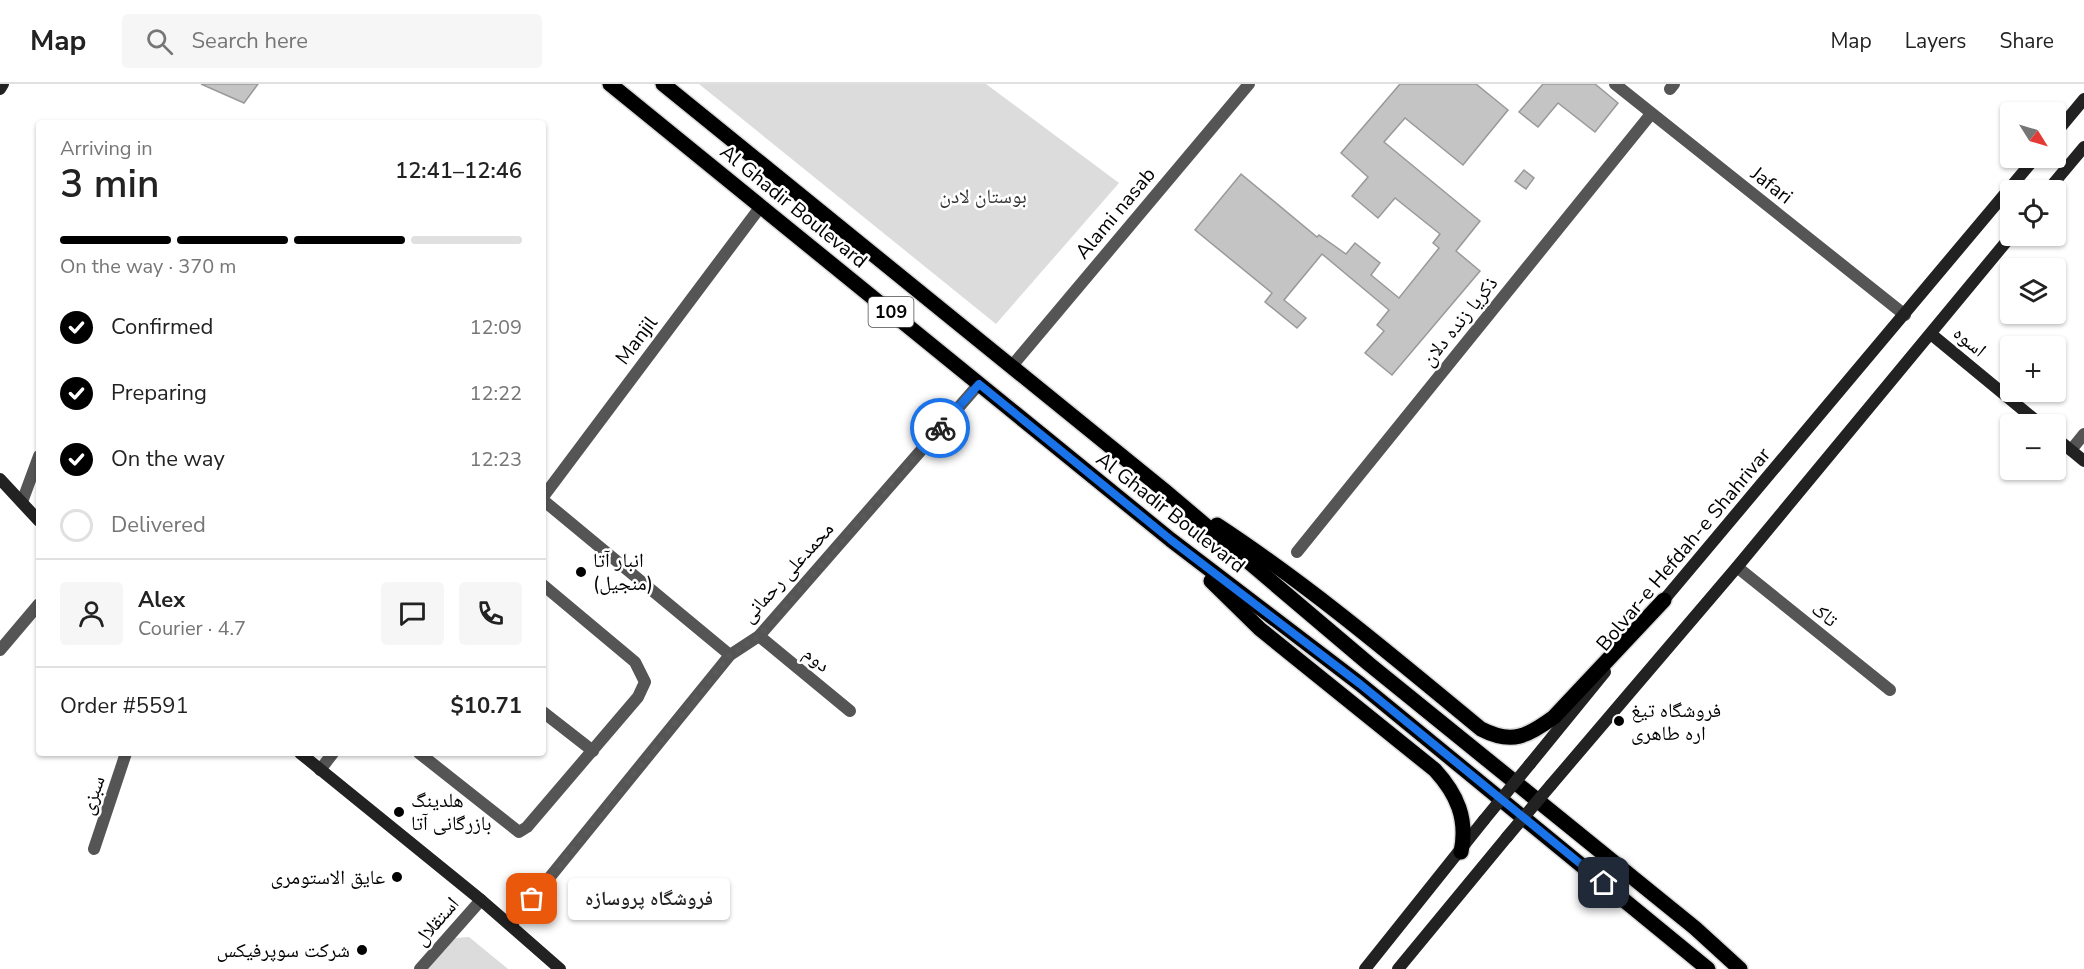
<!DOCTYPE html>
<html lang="en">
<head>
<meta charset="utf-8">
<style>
  :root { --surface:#fff; --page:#f6f6f6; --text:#222; --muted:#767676; --line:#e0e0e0; --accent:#000 }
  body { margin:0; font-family:"Nunito Sans","Noto Naskh Arabic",sans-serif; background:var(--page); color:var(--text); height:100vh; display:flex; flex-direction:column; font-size:22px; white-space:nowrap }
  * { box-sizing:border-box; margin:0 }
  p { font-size:20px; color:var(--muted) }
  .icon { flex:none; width:33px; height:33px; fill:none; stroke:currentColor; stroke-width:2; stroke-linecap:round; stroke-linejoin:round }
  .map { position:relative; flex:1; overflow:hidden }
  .sheet { position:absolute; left:36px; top:36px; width:510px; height:636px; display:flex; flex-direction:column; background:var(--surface); border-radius:6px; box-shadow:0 2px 4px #0004 }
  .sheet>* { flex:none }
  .needle { width:39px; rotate:127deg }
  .buttons { position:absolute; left:2000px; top:18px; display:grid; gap:12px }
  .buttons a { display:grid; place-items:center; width:66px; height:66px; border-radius:6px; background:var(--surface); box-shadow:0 2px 4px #0004; font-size:30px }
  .pin { position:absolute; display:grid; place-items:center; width:51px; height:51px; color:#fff; margin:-26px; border-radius:12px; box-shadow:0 3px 9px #0006 }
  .courier { position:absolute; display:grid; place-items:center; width:60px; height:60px; margin:-30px; border:4px solid #1a73e8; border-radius:50%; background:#fff; color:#222; box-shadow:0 2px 8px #0007 }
  .bubble { position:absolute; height:42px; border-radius:6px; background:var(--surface); box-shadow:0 2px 4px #0004; font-size:20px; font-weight:600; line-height:42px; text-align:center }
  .head em { font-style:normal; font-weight:600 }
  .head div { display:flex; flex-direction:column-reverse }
  .head { display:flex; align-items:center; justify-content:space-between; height:102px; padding:0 24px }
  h1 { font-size:39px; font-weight:600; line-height:45px }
  .bar { display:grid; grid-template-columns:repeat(4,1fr); gap:9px 6px; align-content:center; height:72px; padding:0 24px }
  .bar i { height:8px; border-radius:4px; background:var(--line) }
  .bar .on { background:var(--accent) }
  .bar p { grid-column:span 4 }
  .line { display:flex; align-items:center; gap:15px; padding:0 24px; border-top:2px solid var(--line) }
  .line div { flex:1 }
  .round { display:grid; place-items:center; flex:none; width:63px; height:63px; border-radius:6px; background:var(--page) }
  ol { padding:0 24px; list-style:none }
  li { display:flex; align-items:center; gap:18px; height:66px }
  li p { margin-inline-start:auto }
  li .icon { padding:6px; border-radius:50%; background:var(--accent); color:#fff; stroke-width:4 }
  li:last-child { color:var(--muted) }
  li i { width:33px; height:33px; border:3px solid var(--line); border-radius:50% }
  header { display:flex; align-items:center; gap:36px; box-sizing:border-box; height:84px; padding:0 30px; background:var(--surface); border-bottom:2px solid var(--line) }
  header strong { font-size:28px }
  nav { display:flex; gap:33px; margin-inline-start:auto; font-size:21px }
  .search { width:420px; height:54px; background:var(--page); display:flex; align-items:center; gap:15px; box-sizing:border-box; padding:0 21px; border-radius:6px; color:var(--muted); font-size:22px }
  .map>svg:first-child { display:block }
</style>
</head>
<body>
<header>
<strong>Map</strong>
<div class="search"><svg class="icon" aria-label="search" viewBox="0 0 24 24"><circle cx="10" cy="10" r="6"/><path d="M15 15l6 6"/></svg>Search here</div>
<nav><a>Map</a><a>Layers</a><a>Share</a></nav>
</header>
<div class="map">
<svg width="2084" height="885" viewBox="0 0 2084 885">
  <rect width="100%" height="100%" fill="#fff"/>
  <g fill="#dcdcdc">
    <polygon points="699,0 986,0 1119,99 996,240"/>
    <polygon points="469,853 508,885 428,885 454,854"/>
  </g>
  <g fill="#c4c4c4" stroke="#999" stroke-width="1.5">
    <polygon points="201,0 258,0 244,19"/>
    <polygon points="1400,0 1476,0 1508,26 1463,81 1405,34 1384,58 1480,137 1456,167 1480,187 1392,291 1365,269 1384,247 1377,241 1389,226 1322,170 1284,216 1306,234 1297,244 1265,218 1272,209 1195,146 1241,90 1317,153 1319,151 1346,170 1355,159 1380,179 1371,191 1399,214 1439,164 1433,159 1440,150 1395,114 1378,134 1352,112 1368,93 1341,69"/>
    <polygon points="1543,0 1595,0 1618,19 1595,48 1558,19 1538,43 1519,28"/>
    <polygon points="1524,86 1534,94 1526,105 1515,97"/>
  </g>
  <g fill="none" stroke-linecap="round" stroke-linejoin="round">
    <defs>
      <g id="primary">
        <polyline points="610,0 1171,456 1360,600 1708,885"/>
        <polyline points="663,0 1165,407 1369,580 1695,844 1740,885"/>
        <path d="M1217 441C1310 502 1395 574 1481 645 1512 661 1528 652 1554 633L1664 516"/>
        <path d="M1211 497 1260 545 1435 686C1457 710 1468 735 1461 768"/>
      </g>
    </defs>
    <use href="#primary" stroke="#dbdbdb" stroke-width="18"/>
    <g stroke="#555" stroke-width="12">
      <polyline points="1615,0 1905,231"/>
      <polyline points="1670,5 1674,0"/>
      <polyline points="1011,283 1249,0"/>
      <polyline points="2071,366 2084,350"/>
      <polyline points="543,413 761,122"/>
      <polyline points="543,416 730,571"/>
      <polyline points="22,418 39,372"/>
      <polyline points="1297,468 1651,30"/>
      <polyline points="1737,483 1890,606"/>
      <polyline points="759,552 850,627"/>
      <polyline points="0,566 39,520"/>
      <polyline points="543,628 593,667"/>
      <polyline points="419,669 519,748 527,743 638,613 645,598 635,578 543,501"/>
      <polyline points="320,686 333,669"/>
      <polyline points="94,765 126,669"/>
      <polyline points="511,841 730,571 759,552 979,300"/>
      <polyline points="420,885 481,816"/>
    </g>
    <g stroke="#222" stroke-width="12">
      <polyline points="0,5 3,0"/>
      <polyline points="2055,50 2084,15"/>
      <polyline points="2048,106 2084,63"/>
      <polyline points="1931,250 2040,340"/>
      <polyline points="2055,353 2084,377"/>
      <polyline points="0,395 39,437"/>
      <polyline points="1658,523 2035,74"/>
      <polyline points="300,669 481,816 560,885"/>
      <polyline points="1530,680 1605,588"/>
      <polyline points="1551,701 1737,483 2011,152"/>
      <polyline points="1365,885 1484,736"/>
      <polyline points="1398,885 1507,753"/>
    </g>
    <use href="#primary" stroke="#000" stroke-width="15"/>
    <g stroke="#222" stroke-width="12">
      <polyline points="1484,736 1530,680"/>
      <polyline points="1507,753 1551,701"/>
    </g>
  </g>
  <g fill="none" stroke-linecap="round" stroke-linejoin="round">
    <polyline stroke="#595959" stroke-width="6" stroke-dasharray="0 10.8" points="532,815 730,571 759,552 940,344"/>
    <polyline stroke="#1a73e8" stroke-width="8" points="940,344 979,300 1171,456 1360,600 1604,799"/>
  </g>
  <g fill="#000" stroke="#fff" stroke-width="2">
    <circle cx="581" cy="488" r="6"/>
    <circle cx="1619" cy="637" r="6"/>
    <circle cx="399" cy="728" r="6"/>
    <circle cx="397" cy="793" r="6"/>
    <circle cx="362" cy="866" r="6"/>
  </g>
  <g text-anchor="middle" stroke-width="5" stroke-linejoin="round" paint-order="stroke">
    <rect fill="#fff" stroke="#4c4c4c" stroke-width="1.5" x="868.5" y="213" width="45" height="30" rx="4.5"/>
    <g font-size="18" font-weight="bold" fill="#000">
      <text x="891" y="234">109</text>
    </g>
    <g font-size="20" fill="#000" stroke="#fff">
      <text transform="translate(1772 101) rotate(38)" y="7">Jafari</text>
      <text transform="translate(794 122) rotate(39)" y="7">Al Ghadir Boulevard</text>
      <text transform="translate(1115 129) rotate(-50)" y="7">Alami nasab</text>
      <text transform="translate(1459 237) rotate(-51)" y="7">ذکریا زنده دلان</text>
      <text transform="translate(636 256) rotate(-53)" y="7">Manjil</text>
      <text transform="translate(1970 257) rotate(40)" y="7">اسوه</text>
      <text transform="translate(1171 428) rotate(38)" y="7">Al Ghadir Boulevard</text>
      <text transform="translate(1683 465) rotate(-50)" y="7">Bolvar-e Hefdah-e Shahrivar</text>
      <text transform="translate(787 488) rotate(-48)" y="7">محمدعلی رحمانی</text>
      <text transform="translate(1825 530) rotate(39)" y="7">تاک</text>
      <text transform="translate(817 575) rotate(40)" y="7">دوم</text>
      <text transform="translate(92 711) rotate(-71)" y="7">سبزی</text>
      <text transform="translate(436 837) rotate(-49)" y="7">استقلال</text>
    </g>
    <g font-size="20" fill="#333" stroke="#fff">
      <text x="983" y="119">بوستان لادن</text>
    </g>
    <g font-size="20" fill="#000" stroke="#fff" text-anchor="start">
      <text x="593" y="483">انبار آتا<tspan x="593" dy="23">(منجیل)</tspan></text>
      <text x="1631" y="633">فروشگاه تیغ<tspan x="1631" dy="23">اره طاهری</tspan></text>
      <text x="411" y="723">هلدینگ<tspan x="411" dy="23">بازرگانی آتا</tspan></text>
      <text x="385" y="800" text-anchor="end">عایق الاستومری</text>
      <text x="350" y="873" text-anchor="end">شرکت سوپرفیکس</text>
    </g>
  </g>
</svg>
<div class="buttons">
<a><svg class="needle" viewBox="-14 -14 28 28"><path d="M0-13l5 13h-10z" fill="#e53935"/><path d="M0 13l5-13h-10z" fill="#767676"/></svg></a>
<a><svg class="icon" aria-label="locate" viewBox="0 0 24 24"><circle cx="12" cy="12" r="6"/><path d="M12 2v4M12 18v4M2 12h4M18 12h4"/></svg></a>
<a><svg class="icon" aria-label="layers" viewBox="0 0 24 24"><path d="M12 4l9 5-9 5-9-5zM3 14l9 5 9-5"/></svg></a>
<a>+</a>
<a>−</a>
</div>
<div class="pin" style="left:532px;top:815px;background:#ea580c"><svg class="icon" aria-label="bag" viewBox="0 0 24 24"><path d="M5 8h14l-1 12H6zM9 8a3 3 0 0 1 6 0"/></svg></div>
<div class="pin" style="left:1604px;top:799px;background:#1f2937"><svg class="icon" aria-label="home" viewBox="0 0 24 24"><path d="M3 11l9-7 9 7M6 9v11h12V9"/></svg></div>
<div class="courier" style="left:940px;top:344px"><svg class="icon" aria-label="bike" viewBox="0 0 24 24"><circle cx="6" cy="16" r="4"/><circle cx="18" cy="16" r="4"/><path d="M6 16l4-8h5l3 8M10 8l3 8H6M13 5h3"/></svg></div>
<div class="bubble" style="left:568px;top:794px;width:162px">فروشگاه پروسازه</div>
<section class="sheet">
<div class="head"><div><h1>3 min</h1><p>Arriving in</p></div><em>12:41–12:46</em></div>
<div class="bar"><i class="on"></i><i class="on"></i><i class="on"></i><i></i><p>On the way · 370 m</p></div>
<ol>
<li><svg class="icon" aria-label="check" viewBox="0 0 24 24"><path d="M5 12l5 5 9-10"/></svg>Confirmed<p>12:09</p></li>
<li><svg class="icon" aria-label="check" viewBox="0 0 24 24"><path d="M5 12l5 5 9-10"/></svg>Preparing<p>12:22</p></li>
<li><svg class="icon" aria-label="check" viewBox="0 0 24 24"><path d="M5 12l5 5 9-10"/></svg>On the way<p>12:23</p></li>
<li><i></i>Delivered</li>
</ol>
<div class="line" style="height:108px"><a class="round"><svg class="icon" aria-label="person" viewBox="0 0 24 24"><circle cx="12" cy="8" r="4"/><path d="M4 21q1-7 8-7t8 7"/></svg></a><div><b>Alex</b><p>Courier · 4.7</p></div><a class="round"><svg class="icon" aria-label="chat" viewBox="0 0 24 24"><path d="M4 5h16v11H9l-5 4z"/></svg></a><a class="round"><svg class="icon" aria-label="phone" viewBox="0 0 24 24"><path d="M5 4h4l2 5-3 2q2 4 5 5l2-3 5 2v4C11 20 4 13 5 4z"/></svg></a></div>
<div class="line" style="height:78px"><div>Order #5591</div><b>$10.71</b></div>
</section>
</div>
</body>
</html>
